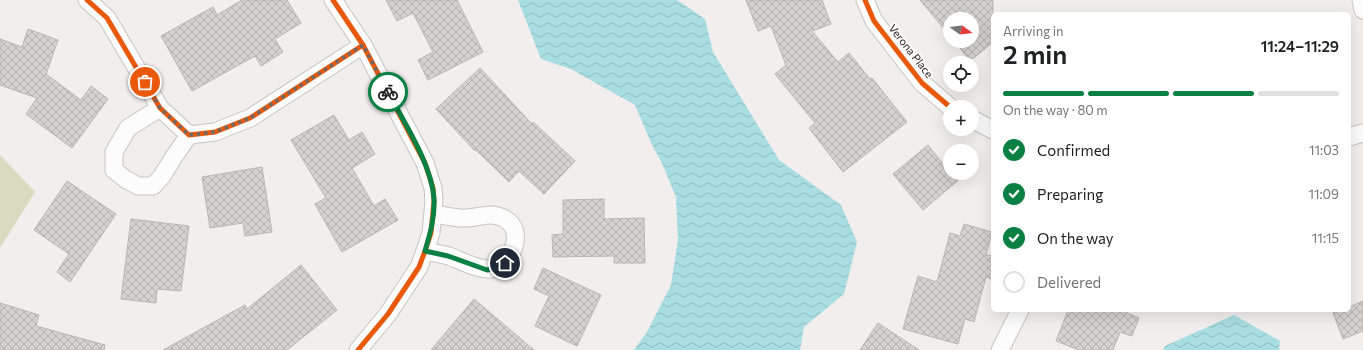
<!DOCTYPE html>
<html lang="en">
<head>
<meta charset="utf-8">
<style>
  :root { --surface:#fff; --page:#f6f6f6; --text:#202124; --muted:#757577; --line:#e0e0e0; --accent:#0b8043 }
  body { margin:0; font-family:Commissioner,sans-serif; background:var(--page); color:var(--text); height:100vh; display:flex; flex-direction:column; font-size:15px; white-space:nowrap }
  * { box-sizing:border-box; margin:0 }
  p { font-size:13px; color:var(--muted) }
  .icon { flex:none; width:22px; height:22px; fill:none; stroke:currentColor; stroke-width:2; stroke-linecap:round; stroke-linejoin:round }
  .map { position:relative; flex:1; overflow:hidden }
  .side { position:absolute; left:991px; top:12px; width:360px; height:300px; display:flex; flex-direction:column; background:var(--surface); border-radius:6px; box-shadow:0 4px 16px #0002 }
  .side>* { flex:none }
  .needle { width:26px; rotate:105deg }
  .controls { position:absolute; left:943px; top:12px; display:grid; gap:8px }
  .controls a { display:grid; place-items:center; width:36px; height:36px; border-radius:50%; background:var(--surface); box-shadow:0 4px 16px #0002; font-size:20px }
  .pin { position:absolute; display:grid; place-items:center; width:34px; height:34px; color:#fff; margin:-17px; border:2px solid #fff; border-radius:50%; box-shadow:0 1px 4px #0007 }
  .courier { position:absolute; display:grid; place-items:center; width:40px; height:40px; margin:-20px; border:3px solid #0b8043; border-radius:50%; background:#fff; color:#222; box-shadow:0 1px 5px #0007 }
  .overview em { font-style:normal; font-weight:600 }
  .overview div { display:flex; flex-direction:column-reverse }
  .overview { display:flex; align-items:center; justify-content:space-between; height:68px; padding:0 12px }
  h1 { font-size:26px; font-weight:600; line-height:30px }
  .bar { display:grid; grid-template-columns:repeat(4,1fr); gap:6px 4px; align-content:center; height:48px; padding:0 12px }
  .bar i { height:5px; border-radius:3px; background:var(--line) }
  .bar .active { background:var(--accent) }
  .bar p { grid-column:span 4 }
  ol { padding:0 12px; list-style:none }
  li { display:flex; align-items:center; gap:12px; height:44px }
  li p { margin-inline-start:auto }
  li .icon { padding:4px; border-radius:50%; background:var(--accent); color:#fff; stroke-width:4 }
  li:last-child { color:var(--muted) }
  li i { width:22px; height:22px; border:2px solid var(--line); border-radius:50% }
  .map>svg:first-child { display:block }
</style>
</head>
<body>
<div class="map">
<svg width="1363" height="350" viewBox="0 0 1363 350">
  <defs>
    <pattern id="water-waves" width="16" height="10" patternUnits="userSpaceOnUse"><rect width="16" height="10" fill="#a8dde1"/><path d="M0 5q4-4 8 0t8 0" fill="none" stroke="#90bec1"/></pattern>
    <pattern id="building-cross-hatch" width="8" height="8" patternUnits="userSpaceOnUse"><rect width="8" height="8" fill="#d4d1d0"/><path d="M0 0l8 8M0 8l8-8" fill="none" stroke="#b6b3b2"/></pattern>
  </defs>
  <rect width="100%" height="100%" fill="#f1eeed"/>
  <polygon fill="#dadbbe" points="0,155 35,192 0,248"/>
  <g fill="url(#water-waves)">
    <polygon points="518,0 677,0 705,19 713,52 779,160 841,205 857,242 844,294 804,327 800,350 634,350 647,332 671,285 678,240 676,197 661,161 652,145 635,105 571,69 541,59"/>
    <polygon points="1234,315 1280,341 1279,350 1163,350 1165,346"/>
  </g>
  <g fill="url(#building-cross-hatch)" stroke="#b8b6b5">
    <polygon points="242,0 287,0 301,23 275,39 283,52 261,66 255,56 192,91 161,36 213,7 217,15"/>
    <polygon points="386,0 457,0 483,52 428,80 418,60 433,52 413,13 397,21"/>
    <polygon points="746,0 822,0 831,24 812,31 838,62 849,53 870,79 872,78 907,122 843,172 809,128 815,123 775,74 786,65 771,26 758,31"/>
    <polygon points="920,0 993,0 993,42 974,58 968,58 954,41 972,41 972,19 950,19 950,36"/>
    <polygon points="28,29 58,40 46,74 81,100 91,86 108,99 72,148 26,114 37,98 0,85 0,39 22,47"/>
    <polygon points="480,68 532,124 533,122 575,161 544,194 519,171 509,182 476,150 475,151 436,109"/>
    <polygon points="334,115 349,140 362,132 375,154 352,168 374,206 385,199 398,220 342,252 315,204 326,198 291,140"/>
    <polygon points="928,145 950,173 967,173 923,210 893,174"/>
    <polygon points="262,167 272,232 245,236 243,223 210,228 202,177"/>
    <polygon points="67,181 116,214 70,282 57,272 69,254 34,230"/>
    <polygon points="604,199 604,219 644,218 645,263 614,263 614,256 553,257 552,235 563,234 563,200"/>
    <polygon points="131,219 189,226 181,291 157,289 156,303 121,299"/>
    <polygon points="964,224 992,232 986,255 993,256 993,270 991,279 986,277 974,322 965,319 958,344 903,329 918,276 937,282 950,233 960,236"/>
    <polygon points="301,265 337,310 287,350 163,350 245,305 247,309"/>
    <polygon points="543,268 601,295 577,346 535,326 549,296 534,289"/>
    <polygon points="474,299 534,350 431,350"/>
    <polygon points="1363,301 1363,331 1343,339 1333,313 1341,310 1349,310 1349,307"/>
    <polygon points="0,303 39,315 36,326 105,345 104,350 0,350"/>
    <polygon points="1068,310 1120,310 1139,318 1132,336 1120,332 1113,350 1079,350 1056,341"/>
    <polygon points="878,323 919,350 860,350"/>
  </g>
  <g fill="none" stroke-linecap="round" stroke-linejoin="round">
    <defs>
      <g id="street">
        <polyline points="87,0 107,18 160,108 189,135 215,132 250,118 363,45"/>
        <polyline points="333,0 363,45 425,163 433,188 434,201 431,233 425,251 419,267 388,314 358,350"/>
        <polyline points="865,0 874,21 922,83 950,107"/>
        <polyline points="1361,0 1363,10"/>
        <polyline points="160,108 128,128 114,152 114,170 125,179 138,186 153,186 162,176 173,158 189,135"/>
        <polyline points="972,119 993,130"/>
        <polyline points="1349,137 1363,133"/>
        <path d="M425 251C433 253 442 254 449 256 462 261 483 273 496 268 513 261 525 230 505 219 491 211 482 217 467 218 456 219 444 215 434 214"/>
        <polyline points="1000,350 1020,310"/>
      </g>
    </defs>
    <use href="#street" stroke="#c7c4c4" stroke-width="19"/>
    <use href="#street" stroke="#fdfcfc" stroke-width="17"/>
    <defs>
      <g id="cycleway">
        <polyline points="87,0 107,18 160,108 189,135 215,132 250,118 363,45"/>
        <polyline points="333,0 363,45 425,163 433,188 434,201 431,233 425,251 419,267 388,314 358,350"/>
        <polyline points="865,0 874,21 922,83 950,107"/>
      </g>
    </defs>
    <use href="#cycleway" stroke="#fffbfa" stroke-width="8"/>
    <use href="#cycleway" stroke="#e8590c" stroke-width="5"/>
  </g>
  <g fill="none" stroke-linecap="round" stroke-linejoin="round">
    <polyline stroke="#6d6b6a" stroke-width="4" stroke-dasharray="0 7.2" points="145,82 160,108 189,135 215,132 250,118 363,45 388,92"/>
    <path stroke="#0b8043" stroke-width="5" d="M388 92C404 122 432 165 434 199 435 217 430 234 425 251L448 256 487 270 495 268 505 263"/>
  </g>
  <g text-anchor="middle" stroke-width="4" stroke-linejoin="round" paint-order="stroke">
    <g font-size="11" fill="#262423" stroke="#fffbfa">
      <text transform="translate(911 51) rotate(52)" y="4">Verona Place</text>
    </g>
  </g>
</svg>
<div class="controls">
<a><svg class="needle" viewBox="-14 -14 28 28"><path d="M0-13l5 13h-10z" fill="#e53935"/><path d="M0 13l5-13h-10z" fill="#757577"/></svg></a>
<a><svg class="icon" aria-label="locate" viewBox="0 0 24 24"><circle cx="12" cy="12" r="6"/><path d="M12 2v4M12 18v4M2 12h4M18 12h4"/></svg></a>
<a>+</a>
<a>−</a>
</div>
<div class="pin" style="left:145px;top:82px;background:#ea580c"><svg class="icon" aria-label="bag" viewBox="0 0 24 24"><path d="M5 8h14l-1 12H6zM9 8a3 3 0 0 1 6 0"/></svg></div>
<div class="pin" style="left:505px;top:263px;background:#1f2937"><svg class="icon" aria-label="home" viewBox="0 0 24 24"><path d="M3 11l9-7 9 7M6 9v11h12V9"/></svg></div>
<div class="courier" style="left:388px;top:92px"><svg class="icon" aria-label="bike" viewBox="0 0 24 24"><circle cx="6" cy="16" r="4"/><circle cx="18" cy="16" r="4"/><path d="M6 16l4-8h5l3 8M10 8l3 8H6M13 5h3"/></svg></div>
<section class="side">
<div class="overview"><div><h1>2 min</h1><p>Arriving in</p></div><em>11:24–11:29</em></div>
<div class="bar"><i class="active"></i><i class="active"></i><i class="active"></i><i></i><p>On the way · 80 m</p></div>
<ol>
<li><svg class="icon" aria-label="check" viewBox="0 0 24 24"><path d="M5 12l5 5 9-10"/></svg>Confirmed<p>11:03</p></li>
<li><svg class="icon" aria-label="check" viewBox="0 0 24 24"><path d="M5 12l5 5 9-10"/></svg>Preparing<p>11:09</p></li>
<li><svg class="icon" aria-label="check" viewBox="0 0 24 24"><path d="M5 12l5 5 9-10"/></svg>On the way<p>11:15</p></li>
<li><i></i>Delivered</li>
</ol>
</section>
</div>
</body>
</html>
